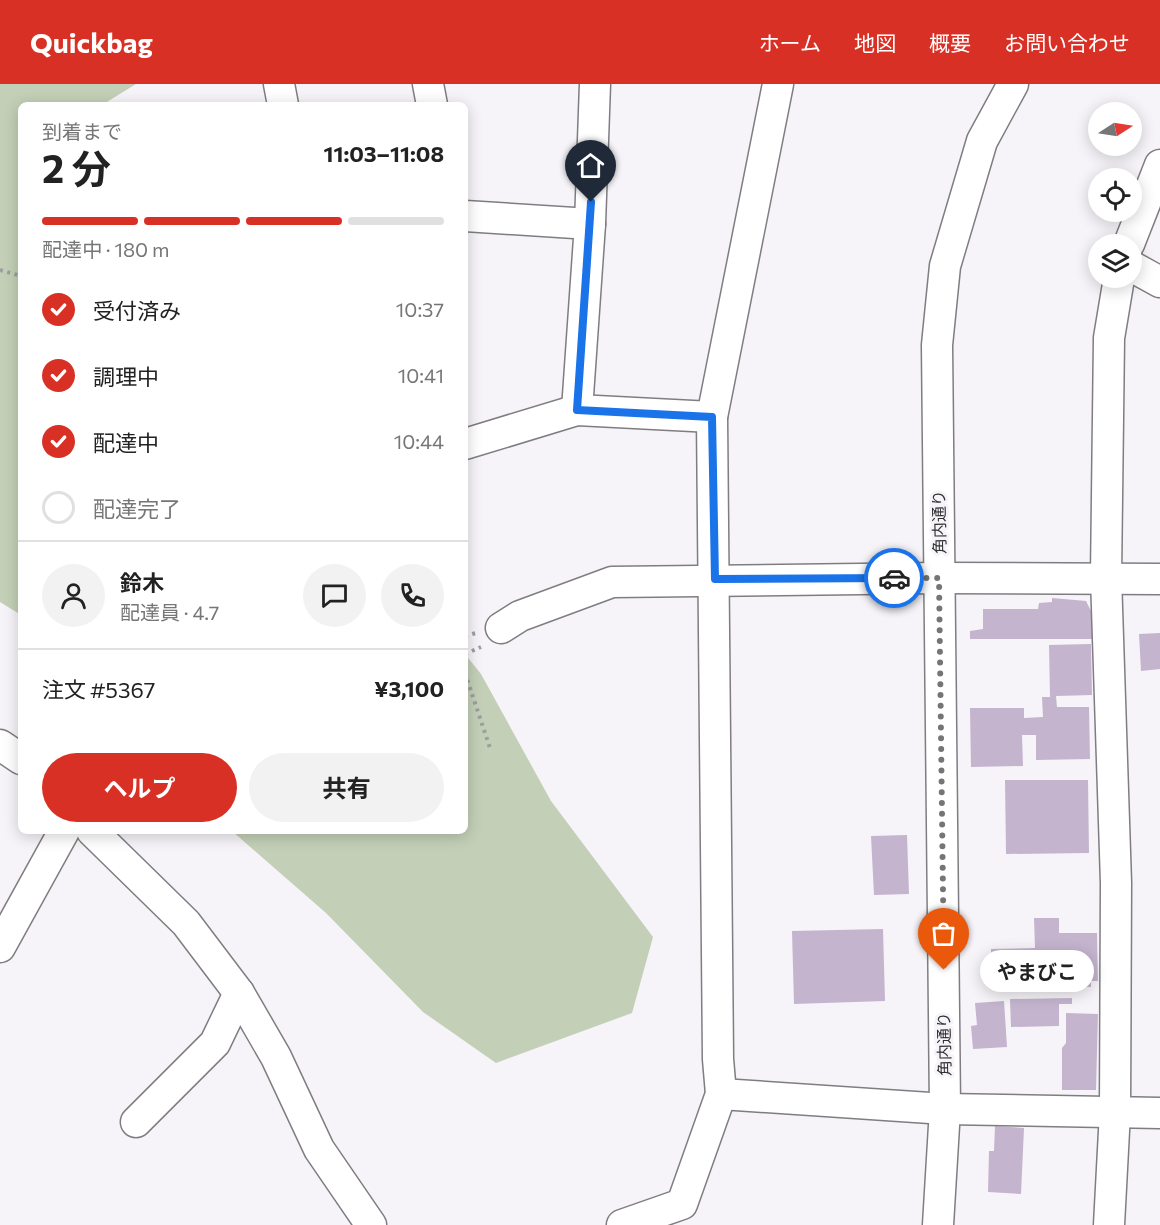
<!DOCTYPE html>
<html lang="ja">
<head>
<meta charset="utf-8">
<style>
  :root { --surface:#fff; --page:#f2f2f2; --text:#222; --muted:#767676; --line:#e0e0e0; --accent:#d93025 }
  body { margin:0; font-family:Commissioner,"Noto Sans JP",sans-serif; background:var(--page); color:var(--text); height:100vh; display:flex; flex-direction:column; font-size:22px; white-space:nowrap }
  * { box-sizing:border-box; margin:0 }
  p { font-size:20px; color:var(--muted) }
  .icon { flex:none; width:33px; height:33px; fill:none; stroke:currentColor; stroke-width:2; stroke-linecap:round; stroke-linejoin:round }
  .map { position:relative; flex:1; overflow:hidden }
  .side { position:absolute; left:18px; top:18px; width:450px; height:732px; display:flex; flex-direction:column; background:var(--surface); border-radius:9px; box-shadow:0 3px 15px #0003 }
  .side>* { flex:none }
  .needle { width:39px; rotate:78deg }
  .controls { position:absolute; left:1088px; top:18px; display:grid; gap:12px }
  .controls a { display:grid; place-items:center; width:54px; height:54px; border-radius:50%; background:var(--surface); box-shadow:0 3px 15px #0003; font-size:30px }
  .pin { position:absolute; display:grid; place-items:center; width:51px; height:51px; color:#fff; margin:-62px -26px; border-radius:50% 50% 50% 0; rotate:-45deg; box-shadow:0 0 6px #0007 }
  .pin .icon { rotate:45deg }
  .courier { position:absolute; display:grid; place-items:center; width:60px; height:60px; margin:-30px; border:4px solid #1a73e8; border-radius:50%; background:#fff; color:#222; box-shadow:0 2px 8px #0007 }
  .bubble { position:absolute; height:42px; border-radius:21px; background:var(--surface); box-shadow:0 3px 15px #0003; font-size:20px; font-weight:700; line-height:42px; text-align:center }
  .head em { font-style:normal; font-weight:700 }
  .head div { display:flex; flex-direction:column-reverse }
  .head { display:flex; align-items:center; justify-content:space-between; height:102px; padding:0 24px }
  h1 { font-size:39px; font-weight:700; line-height:45px }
  .bar { display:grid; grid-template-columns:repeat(4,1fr); gap:9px 6px; align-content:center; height:72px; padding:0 24px }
  .bar i { height:8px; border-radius:4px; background:var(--line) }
  .bar .selected { background:var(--accent) }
  .bar p { grid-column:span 4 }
  .line { display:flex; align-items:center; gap:15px; padding:0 24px; border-top:2px solid var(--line) }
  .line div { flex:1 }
  .round { display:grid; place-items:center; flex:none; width:63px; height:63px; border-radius:32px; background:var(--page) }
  ol { padding:0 24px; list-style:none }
  li { display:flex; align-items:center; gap:18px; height:66px }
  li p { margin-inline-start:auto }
  li .icon { padding:6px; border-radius:50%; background:var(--accent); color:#fff; stroke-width:4 }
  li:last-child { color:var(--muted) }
  li i { width:33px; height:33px; border:3px solid var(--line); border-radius:50% }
  .cta { display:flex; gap:12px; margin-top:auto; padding:12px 24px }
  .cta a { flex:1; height:69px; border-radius:36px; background:var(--accent); color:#fff; font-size:24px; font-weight:700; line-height:69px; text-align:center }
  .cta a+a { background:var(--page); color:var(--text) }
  header { display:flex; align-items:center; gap:36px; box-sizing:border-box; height:84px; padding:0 30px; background:var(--accent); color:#fff }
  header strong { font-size:28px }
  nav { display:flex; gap:33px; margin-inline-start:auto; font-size:21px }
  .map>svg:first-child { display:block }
</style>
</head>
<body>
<header>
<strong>Quickbag</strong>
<nav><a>ホーム</a><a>地図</a><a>概要</a><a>お問い合わせ</a></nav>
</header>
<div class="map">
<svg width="1160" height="1141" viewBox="0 0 1160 1141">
  <rect width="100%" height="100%" fill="#f6f4f8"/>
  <g fill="#c3d0b7">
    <polygon points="0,0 136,0 102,21 21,21 21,531 0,518"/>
    <polygon points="465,570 481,590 551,717 653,853 632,929 496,979 423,928 326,829 232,747 465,747"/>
  </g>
  <g fill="#c4b4ce">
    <polygon points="1052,514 1086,517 1093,531 1092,555 970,555 970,547 983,545 983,525 1038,525 1039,519 1052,518"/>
    <polygon points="1160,549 1160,585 1141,587 1139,550"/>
    <polygon points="1091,560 1092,611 1056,612 1057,623 1089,623 1090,675 1036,676 1036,651 1022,651 1023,682 971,683 970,624 1024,624 1024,634 1043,633 1042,613 1050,613 1049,561"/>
    <polygon points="1005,696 1088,696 1089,769 1006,770"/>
    <polygon points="907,751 909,810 874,811 871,752"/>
    <polygon points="1034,834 1059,834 1059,849 1097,849 1098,897 1091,897 1091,903 991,905 991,865 1035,864"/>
    <polygon points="883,845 885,917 794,920 792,847"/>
    <polygon points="1072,914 1072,920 1059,920 1059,942 1011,943 1010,915"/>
    <polygon points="1004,917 1007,963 973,965 971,942 977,941 975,919"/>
    <polygon points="1066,929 1098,930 1096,1006 1062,1006 1062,964 1066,959"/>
    <polygon points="995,1042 1024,1044 1021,1110 988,1108 989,1067 994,1067"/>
  </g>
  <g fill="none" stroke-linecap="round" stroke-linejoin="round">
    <defs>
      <g id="minor">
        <polyline points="279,0 283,21"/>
        <polyline points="428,0 432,21"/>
        <polyline points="465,132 590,140"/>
        <polyline points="1129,160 1160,81"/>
        <polyline points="1131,182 1160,198"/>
        <polyline points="577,326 590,140 595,0"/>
        <polyline points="465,360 577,326 712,333"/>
        <polyline points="501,544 520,532 612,498 939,494 1160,495"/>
        <polyline points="0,661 21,675"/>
        <polyline points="92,747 186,839 239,909 276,973 319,1065 371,1141"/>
        <polyline points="0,863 64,747"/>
        <polyline points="721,1010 945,1025 1160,1029"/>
        <polyline points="136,1038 215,959 239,909"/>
        <polyline points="622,1141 682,1120 721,1010 718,975 712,333 778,0"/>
        <polyline points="938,1141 945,1025 937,261 945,182 982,57 1013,0"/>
        <polyline points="1109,1141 1115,1028 1116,799 1106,493 1109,254 1119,194"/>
      </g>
    </defs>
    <use href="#minor" stroke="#7f7d81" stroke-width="33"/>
    <g stroke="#9e9da0" stroke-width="4" stroke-dasharray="3 4.5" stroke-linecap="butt">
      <polyline points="0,186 21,192"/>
      <polyline points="465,552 476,549"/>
      <polyline points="465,570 481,563"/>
      <polyline points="465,589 491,667"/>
    </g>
    <use href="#minor" stroke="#fff" stroke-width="30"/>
  </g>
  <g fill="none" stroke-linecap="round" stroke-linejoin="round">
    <polyline stroke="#757577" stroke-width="6" stroke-dasharray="0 10.8" points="894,494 939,494 944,886"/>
    <polyline stroke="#1a73e8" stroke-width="8" points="591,118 577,326 712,333 715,495 894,494"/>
  </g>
  <g text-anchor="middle" stroke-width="6" stroke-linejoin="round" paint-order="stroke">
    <g font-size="16" fill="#303031" stroke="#f6f4f8">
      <text transform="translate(939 438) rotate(-91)" y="6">角内通り</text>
      <text transform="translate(944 960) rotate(-91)" y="6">角内通り</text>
    </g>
  </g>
</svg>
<div class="controls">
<a><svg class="needle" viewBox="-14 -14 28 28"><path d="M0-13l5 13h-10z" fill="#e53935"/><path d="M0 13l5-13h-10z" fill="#767676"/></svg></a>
<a><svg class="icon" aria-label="locate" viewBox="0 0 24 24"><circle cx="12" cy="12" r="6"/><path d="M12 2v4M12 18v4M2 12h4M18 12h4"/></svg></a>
<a><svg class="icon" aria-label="layers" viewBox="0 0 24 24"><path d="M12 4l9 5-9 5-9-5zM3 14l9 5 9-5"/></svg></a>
</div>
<div class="pin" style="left:944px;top:886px;background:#ea580c"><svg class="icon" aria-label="bag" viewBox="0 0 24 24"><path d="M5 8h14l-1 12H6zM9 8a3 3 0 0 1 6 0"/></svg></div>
<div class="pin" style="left:591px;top:118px;background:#1f2937"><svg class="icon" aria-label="home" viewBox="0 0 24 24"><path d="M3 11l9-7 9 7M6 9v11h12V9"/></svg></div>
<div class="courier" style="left:894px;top:494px"><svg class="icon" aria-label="car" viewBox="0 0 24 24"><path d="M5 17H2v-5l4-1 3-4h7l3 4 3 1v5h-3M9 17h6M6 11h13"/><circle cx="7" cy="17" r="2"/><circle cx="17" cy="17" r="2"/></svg></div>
<div class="bubble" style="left:980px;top:866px;width:114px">やまびこ</div>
<section class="side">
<div class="head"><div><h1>2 分</h1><p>到着まで</p></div><em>11:03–11:08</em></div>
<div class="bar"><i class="selected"></i><i class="selected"></i><i class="selected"></i><i></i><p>配達中 · 180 m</p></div>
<ol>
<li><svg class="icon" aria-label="check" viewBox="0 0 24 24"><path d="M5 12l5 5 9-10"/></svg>受付済み<p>10:37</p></li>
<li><svg class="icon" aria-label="check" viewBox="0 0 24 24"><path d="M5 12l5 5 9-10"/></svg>調理中<p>10:41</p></li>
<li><svg class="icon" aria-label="check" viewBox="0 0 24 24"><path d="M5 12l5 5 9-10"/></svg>配達中<p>10:44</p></li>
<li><i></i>配達完了</li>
</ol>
<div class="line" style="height:108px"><a class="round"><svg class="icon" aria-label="person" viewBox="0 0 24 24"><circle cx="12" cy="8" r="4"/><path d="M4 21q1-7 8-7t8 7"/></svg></a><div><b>鈴木</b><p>配達員 · 4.7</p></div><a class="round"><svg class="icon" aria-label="chat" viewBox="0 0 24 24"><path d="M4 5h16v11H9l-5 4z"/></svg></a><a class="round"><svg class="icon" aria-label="phone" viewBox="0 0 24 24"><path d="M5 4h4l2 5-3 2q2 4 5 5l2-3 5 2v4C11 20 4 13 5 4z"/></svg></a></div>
<div class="line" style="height:78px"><div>注文 #5367</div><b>¥3,100</b></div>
<div class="cta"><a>ヘルプ</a><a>共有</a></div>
</section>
</div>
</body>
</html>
